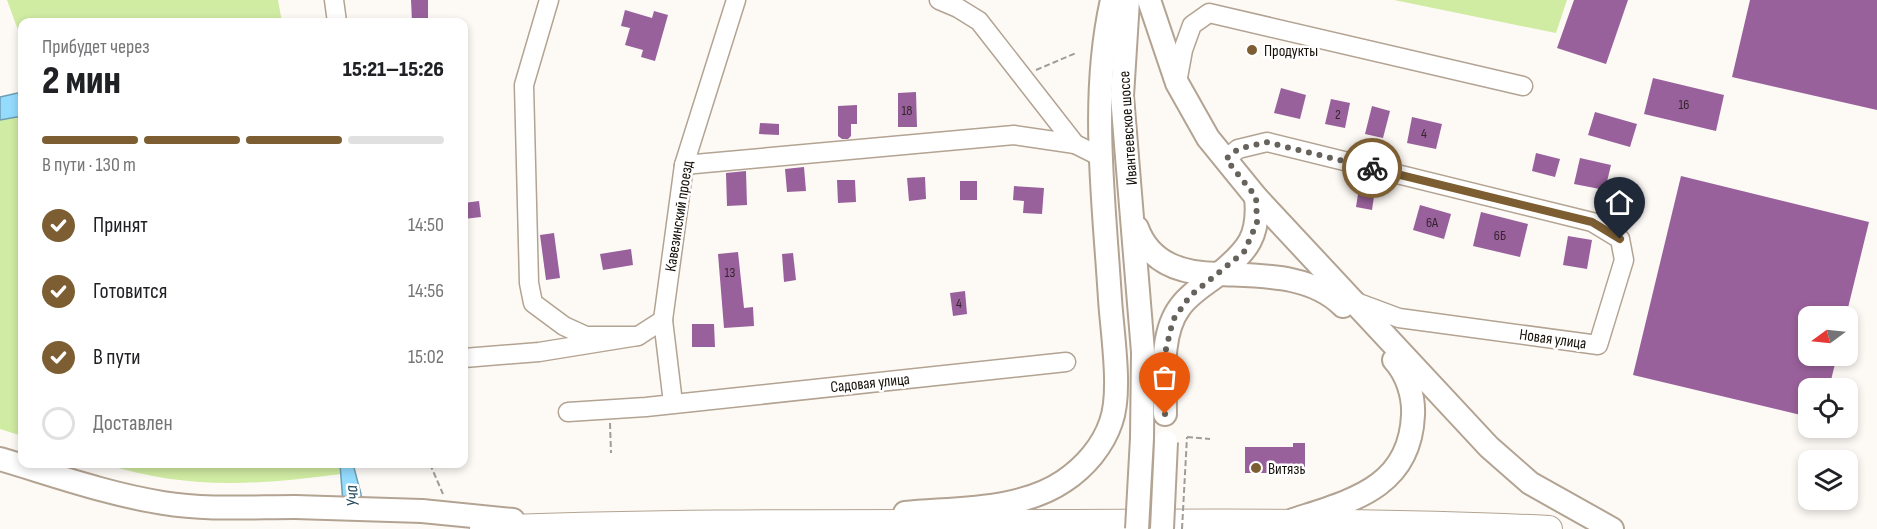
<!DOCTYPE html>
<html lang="ru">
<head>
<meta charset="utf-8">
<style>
  :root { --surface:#fff; --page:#f6f6f6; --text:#202124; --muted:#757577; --line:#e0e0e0; --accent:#7c5e32 }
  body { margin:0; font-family:"Sofia Sans Condensed",sans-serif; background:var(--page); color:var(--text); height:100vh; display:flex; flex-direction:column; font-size:22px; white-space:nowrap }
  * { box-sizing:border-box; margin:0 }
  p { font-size:20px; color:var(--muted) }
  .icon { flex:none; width:33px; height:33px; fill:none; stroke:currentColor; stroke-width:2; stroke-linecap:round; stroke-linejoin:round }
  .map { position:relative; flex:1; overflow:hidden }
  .side { position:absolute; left:18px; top:18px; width:450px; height:450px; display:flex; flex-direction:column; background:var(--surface); border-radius:12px; box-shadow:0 3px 9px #0003 }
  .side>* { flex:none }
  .needle { width:39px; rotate:255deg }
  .buttons { position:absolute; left:1798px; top:306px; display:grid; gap:12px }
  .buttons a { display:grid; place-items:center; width:60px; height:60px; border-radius:12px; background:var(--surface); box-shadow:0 3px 9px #0003; font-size:30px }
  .pin { position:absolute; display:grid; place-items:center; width:51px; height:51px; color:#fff; margin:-62px -26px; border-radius:50% 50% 50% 0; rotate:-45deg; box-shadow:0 0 6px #0007 }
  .pin .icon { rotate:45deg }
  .courier { position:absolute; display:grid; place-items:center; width:60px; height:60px; margin:-30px; border:4px solid #7c5e32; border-radius:50%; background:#fff; color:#222; box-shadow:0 2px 8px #0007 }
  .headline em { font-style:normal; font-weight:800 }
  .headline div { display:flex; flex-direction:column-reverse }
  .headline { display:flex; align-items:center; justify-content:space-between; height:102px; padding:0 24px }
  h1 { font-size:39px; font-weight:800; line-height:45px }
  .bar { display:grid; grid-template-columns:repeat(4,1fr); gap:9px 6px; align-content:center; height:72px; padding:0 24px }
  .bar i { height:8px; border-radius:4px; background:var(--line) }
  .bar .selected { background:var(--accent) }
  .bar p { grid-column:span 4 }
  ol { padding:0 24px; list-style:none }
  li { display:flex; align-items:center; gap:18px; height:66px }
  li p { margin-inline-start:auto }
  li .icon { padding:6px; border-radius:50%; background:var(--accent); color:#fff; stroke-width:4 }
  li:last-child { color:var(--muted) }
  li i { width:33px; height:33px; border:3px solid var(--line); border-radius:50% }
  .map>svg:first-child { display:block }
</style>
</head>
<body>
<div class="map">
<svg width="1877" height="529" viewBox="0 0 1877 529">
  <rect width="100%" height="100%" fill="#fdfaf6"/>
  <g fill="#d0eba2">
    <polygon points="7,0 278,0 282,22 22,22 22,41"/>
    <polygon points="1394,0 1567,0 1556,33"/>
    <polygon points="22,116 22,436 0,429 0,120"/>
    <path d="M105 464H340L341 474C258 485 186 490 105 464Z"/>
  </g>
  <g fill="#94dbfe" stroke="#6e9eb4" stroke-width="1.5">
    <polygon points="22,92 22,116 0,120 0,97"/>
    <polygon points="340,464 353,464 361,494 364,529 345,529"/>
  </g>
  <polygon fill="#fdfaf6" points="339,497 365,497 367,529 342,529"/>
  <g fill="#99619b">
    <polygon points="411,0 428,0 428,22 412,22"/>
    <polygon points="1574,0 1628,0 1606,64 1557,48"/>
    <polygon points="1750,0 1877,0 1877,110 1732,77"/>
    <polygon points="625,10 652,18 654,11 668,15 655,61 641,57 643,50 625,45 630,28 621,26"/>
    <polygon points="1653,78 1724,95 1716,131 1644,114"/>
    <polygon points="1281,88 1306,95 1300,119 1274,113"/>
    <polygon points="916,92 917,127 898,127 898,93"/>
    <polygon points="1331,99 1350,103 1345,128 1325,124"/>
    <polygon points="857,105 857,124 851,124 851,136 848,139 842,139 838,136 838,106"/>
    <polygon points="1372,106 1390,111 1383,138 1365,134"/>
    <polygon points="1595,112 1637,124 1630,147 1588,135"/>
    <polygon points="1412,117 1442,124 1436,149 1407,143"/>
    <polygon points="760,123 779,124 779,135 759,134"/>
    <polygon points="1536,153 1560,159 1555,177 1532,171"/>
    <polygon points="1580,158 1611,165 1605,190 1574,184"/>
    <polygon points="804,167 806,191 787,192 785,169"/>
    <polygon points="746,171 747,205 727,206 726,173"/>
    <polygon points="1681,176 1869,222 1846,316 1809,316 1809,356 1837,356 1829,388 1809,388 1809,417 1633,375"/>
    <polygon points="925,177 926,199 909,201 907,178"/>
    <polygon points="837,180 855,180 856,202 838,203"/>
    <rect x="960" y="181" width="17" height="19"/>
    <polygon points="1360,181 1376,183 1372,210 1356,207"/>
    <polygon points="1014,186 1044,188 1042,214 1023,213 1024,201 1013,200"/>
    <polygon points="479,201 481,217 464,219 464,203"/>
    <polygon points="1420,205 1451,214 1444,239 1413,230"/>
    <polygon points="1481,212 1528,224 1520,257 1473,246"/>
    <polygon points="554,233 560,278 546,280 540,235"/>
    <polygon points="1568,236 1592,240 1587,269 1563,265"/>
    <polygon points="631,249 633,265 603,270 600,254"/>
    <polygon points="738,252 744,308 753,307 754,326 724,328 718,254"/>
    <polygon points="793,253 796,280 784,282 782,254"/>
    <polygon points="965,291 967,314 953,316 950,293"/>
    <polygon points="692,324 714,324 715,347 692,347"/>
    <polygon points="1293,443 1305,443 1305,473 1245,473 1245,447 1293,447"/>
  </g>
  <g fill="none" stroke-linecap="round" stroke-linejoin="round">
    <defs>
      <g id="minor">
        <polyline points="334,0 337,22"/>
        <polyline points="549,0 524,85 529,283 533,303 564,326 586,336 638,336"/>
        <polyline points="939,0 958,8 979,21 1075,144 1101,157"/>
        <polyline points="1177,83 1183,50 1192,25 1209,13 1523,86"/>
        <polyline points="1226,159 1238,149 1267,142 1592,222 1620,239 1624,260 1598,345 1399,318 1356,302"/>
        <polyline points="684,165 1014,135 1075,144"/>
        <polyline points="464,358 539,352 638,336 663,320"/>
        <polyline points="673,403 663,320 684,165 736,0"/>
        <polyline points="568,412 646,407 1066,362"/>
      </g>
      <g id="major">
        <polyline points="1128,0 1122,96 1143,352 1142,438"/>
        <polyline points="1149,0 1177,83 1208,138 1256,197 1489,447 1530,483 1612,529"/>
        <path d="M1137 228C1150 264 1183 274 1219 274 1248 250 1260 236 1256 197"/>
        <path d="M1165 414C1165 381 1159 335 1180 307 1190 293 1206 284 1219 274 1261 276 1311 274 1343 306"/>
        <path d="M0 459C54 475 107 494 163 503 206 510 252 507 295 507"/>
        <polyline points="422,511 513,520"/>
        <path d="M905 513C956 508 1020 511 1064 481 1085 467 1103 446 1111 422 1122 392 1112 332 1110 299 1104 201 1090 97 1112 0"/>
        <path d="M1293 520C1351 501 1410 488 1413 415 1414 396 1407 374 1394 360"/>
      </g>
      <path id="highway" d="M483 529C659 522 837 523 1013 523 1192 523 1371 520 1549 529"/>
    </defs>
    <use href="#minor" stroke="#b3a392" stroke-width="21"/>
    <use href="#major" stroke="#b3a392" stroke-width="26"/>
    <use href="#highway" stroke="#b3a392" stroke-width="28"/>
    <g stroke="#a09c97" stroke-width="2" stroke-dasharray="6 3" stroke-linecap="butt">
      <polyline points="1036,70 1076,53"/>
      <polyline points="610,423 611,453"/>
      <polyline points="1187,437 1210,439"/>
      <polyline points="430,464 443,494"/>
    </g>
    <use href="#minor" stroke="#fff" stroke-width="18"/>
    <use href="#major" stroke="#fff" stroke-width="22"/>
    <use href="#highway" stroke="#fff" stroke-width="26"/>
    <defs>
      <g id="major-bridge">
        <polyline points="295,507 422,511"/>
        <polyline points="1137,529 1142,438"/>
        <polyline points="1162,529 1166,442"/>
      </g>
    </defs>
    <use href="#major-bridge" stroke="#b3a392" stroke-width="26" stroke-linecap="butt"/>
    <polyline stroke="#a09c97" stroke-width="2" stroke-dasharray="6 3" stroke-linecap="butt" points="1182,529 1187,437"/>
    <use href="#major-bridge" stroke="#fff" stroke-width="22"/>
  </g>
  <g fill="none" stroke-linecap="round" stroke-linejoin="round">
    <polyline stroke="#66625c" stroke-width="6" stroke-dasharray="0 10.8" points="1165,414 1166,349 1173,320 1190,296 1244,252 1257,223 1256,197 1226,159 1238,149 1266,142 1372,168"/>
    <polyline stroke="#7c5e32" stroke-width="8" points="1372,168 1592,222 1620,239"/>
  </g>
  <g fill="#7c5e32" stroke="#fff" stroke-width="2">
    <circle cx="1252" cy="50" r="6"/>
    <circle cx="1256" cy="468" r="6"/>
  </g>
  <g text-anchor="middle" stroke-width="5" stroke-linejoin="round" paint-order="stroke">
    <g font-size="14" fill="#36242e">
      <text x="1684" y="109">16</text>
      <text x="907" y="115">18</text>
      <text x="1338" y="119">2</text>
      <text x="1424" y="138">4</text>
      <text x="1432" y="227">6А</text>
      <text x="1500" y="240">6Б</text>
      <text x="730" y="277">13</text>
      <text x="959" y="308">4</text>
    </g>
    <g font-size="16" fill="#151009" stroke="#fff" text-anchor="start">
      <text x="1264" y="56">Продукты</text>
      <text x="1268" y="474">Витязь</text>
    </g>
    <g font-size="16" fill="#151009" stroke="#fff">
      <text transform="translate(1127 128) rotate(-94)" y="6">Ивантеевское шоссе</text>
      <text transform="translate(678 216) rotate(-81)" y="6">Кавезинский проезд</text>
      <text transform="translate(1553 338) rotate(8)" y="6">Новая улица</text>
      <text transform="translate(870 382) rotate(-6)" y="6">Садовая улица</text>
    </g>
    <g font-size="18" font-style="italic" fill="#234b5e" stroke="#fff">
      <text transform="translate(352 496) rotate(-96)" y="6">Уча</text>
    </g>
  </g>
</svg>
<div class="buttons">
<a><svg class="needle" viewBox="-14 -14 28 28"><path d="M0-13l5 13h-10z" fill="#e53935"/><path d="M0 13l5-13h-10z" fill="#757577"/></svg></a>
<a><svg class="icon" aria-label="locate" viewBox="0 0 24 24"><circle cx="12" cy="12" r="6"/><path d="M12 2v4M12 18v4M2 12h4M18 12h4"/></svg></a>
<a><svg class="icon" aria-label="layers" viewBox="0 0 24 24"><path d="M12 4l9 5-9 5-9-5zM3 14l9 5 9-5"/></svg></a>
</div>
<div class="pin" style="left:1165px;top:414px;background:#ea580c"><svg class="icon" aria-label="bag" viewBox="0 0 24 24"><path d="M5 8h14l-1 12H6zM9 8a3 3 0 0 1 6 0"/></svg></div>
<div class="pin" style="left:1620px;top:239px;background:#1f2937"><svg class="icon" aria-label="home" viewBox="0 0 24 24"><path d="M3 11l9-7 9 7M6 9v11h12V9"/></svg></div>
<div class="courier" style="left:1372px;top:168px"><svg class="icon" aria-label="bike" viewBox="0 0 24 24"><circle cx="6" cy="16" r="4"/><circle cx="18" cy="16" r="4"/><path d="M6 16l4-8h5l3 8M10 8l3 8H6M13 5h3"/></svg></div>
<section class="side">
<div class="headline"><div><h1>2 мин</h1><p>Прибудет через</p></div><em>15:21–15:26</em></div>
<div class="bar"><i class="selected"></i><i class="selected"></i><i class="selected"></i><i></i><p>В пути · 130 m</p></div>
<ol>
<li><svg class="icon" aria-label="check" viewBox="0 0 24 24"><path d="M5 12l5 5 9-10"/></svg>Принят<p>14:50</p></li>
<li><svg class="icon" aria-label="check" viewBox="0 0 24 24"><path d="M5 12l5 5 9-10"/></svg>Готовится<p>14:56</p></li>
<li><svg class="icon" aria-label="check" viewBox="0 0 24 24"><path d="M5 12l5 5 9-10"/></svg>В пути<p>15:02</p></li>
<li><i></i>Доставлен</li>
</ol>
</section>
</div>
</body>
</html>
